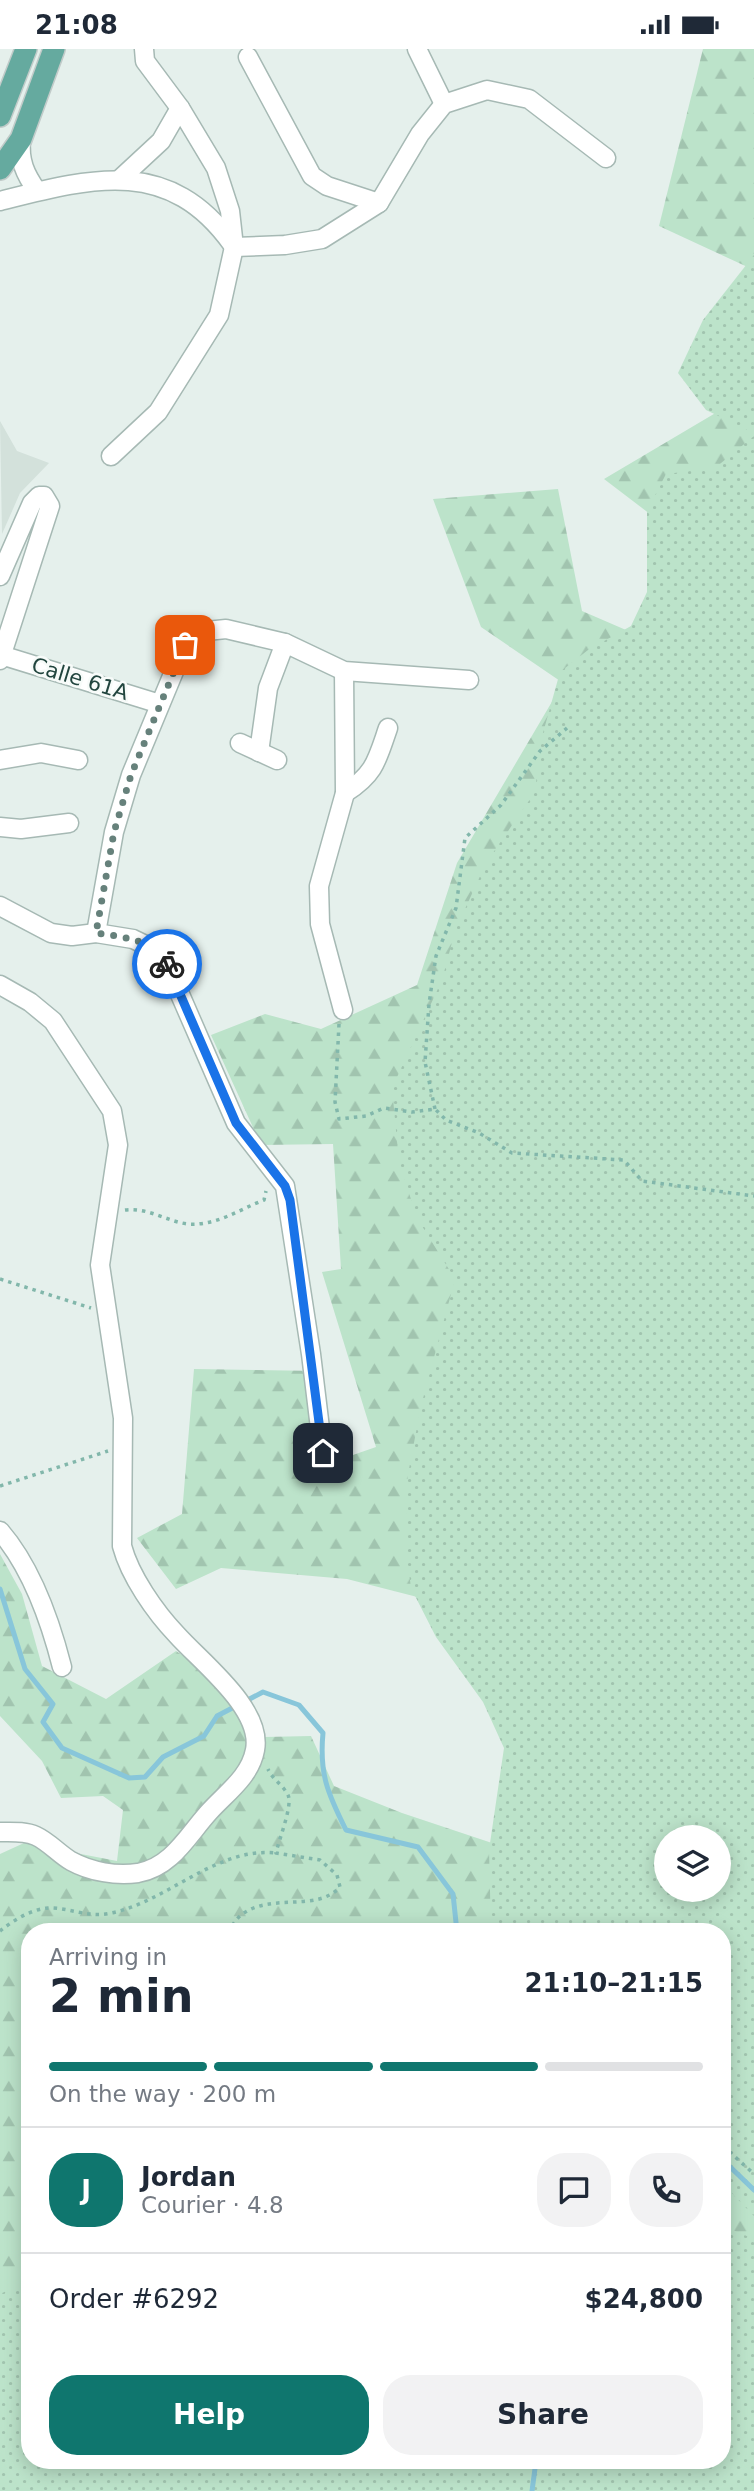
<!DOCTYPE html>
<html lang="en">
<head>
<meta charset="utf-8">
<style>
  :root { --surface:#fff; --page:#f2f2f3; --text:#1f2937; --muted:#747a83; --line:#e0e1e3; --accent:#0f766e }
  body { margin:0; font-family:"DejaVu Sans",sans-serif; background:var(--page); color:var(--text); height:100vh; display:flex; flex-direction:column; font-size:26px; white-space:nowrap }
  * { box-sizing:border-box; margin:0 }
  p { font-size:23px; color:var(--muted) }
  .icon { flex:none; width:38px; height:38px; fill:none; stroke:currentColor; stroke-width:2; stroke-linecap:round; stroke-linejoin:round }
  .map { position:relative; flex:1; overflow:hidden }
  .drawer { position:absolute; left:21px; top:1874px; width:710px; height:546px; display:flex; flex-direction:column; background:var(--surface); border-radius:28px; box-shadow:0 4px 18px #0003 }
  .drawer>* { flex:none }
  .buttons { position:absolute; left:654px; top:1776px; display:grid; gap:14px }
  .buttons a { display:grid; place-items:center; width:77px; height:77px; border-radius:50%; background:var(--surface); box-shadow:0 4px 18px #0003; font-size:35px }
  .pin { position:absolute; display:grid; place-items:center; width:60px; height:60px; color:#fff; margin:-30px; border-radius:14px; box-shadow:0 4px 10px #0006 }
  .courier { position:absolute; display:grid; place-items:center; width:70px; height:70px; margin:-35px; border:5px solid #1a73e8; border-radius:50%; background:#fff; color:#222; box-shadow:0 2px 9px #0007 }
  .overview em { font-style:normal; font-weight:600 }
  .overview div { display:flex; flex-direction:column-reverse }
  .overview { display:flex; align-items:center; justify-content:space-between; height:119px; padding:0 28px }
  h1 { font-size:46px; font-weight:600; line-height:52px }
  .bar { display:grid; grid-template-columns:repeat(4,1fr); gap:10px 7px; align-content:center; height:84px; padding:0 28px }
  .bar i { height:9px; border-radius:5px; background:var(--line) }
  .bar .current { background:var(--accent) }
  .bar p { grid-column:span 4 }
  .line { display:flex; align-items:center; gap:18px; padding:0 28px; border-top:2px solid var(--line) }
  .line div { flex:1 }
  .round { display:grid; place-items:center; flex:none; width:74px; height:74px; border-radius:28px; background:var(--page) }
  .action { display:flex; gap:14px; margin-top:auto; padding:14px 28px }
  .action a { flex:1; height:80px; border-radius:28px; background:var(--accent); color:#fff; font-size:28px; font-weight:600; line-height:80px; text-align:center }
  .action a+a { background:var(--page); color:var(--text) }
  .status { display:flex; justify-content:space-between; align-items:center; height:49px; padding:0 35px; background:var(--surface); direction:ltr }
  .status svg { height:19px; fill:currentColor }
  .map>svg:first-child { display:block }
</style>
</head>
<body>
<div class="status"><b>21:08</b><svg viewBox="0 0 49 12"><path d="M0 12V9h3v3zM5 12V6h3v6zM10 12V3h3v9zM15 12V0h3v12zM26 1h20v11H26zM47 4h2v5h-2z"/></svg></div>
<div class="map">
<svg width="754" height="2442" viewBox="0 0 754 2442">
  <defs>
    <pattern id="forest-firs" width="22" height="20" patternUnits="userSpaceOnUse" patternTransform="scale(1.75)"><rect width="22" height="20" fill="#bce3ca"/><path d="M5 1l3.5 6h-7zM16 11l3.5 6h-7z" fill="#a1c4af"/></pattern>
    <pattern id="park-dots" width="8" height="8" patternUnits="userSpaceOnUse" patternTransform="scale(1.75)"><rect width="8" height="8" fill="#bce3ca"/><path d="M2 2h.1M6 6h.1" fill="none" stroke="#a1c4af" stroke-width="1.8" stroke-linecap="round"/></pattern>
  </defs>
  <rect width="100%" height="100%" fill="#e5f0ec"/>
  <polygon fill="#d3e1db" points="0,372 17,402 49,414 20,444 2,485"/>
  <g fill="url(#forest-firs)" fill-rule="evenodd">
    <polygon points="703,0 754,0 754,221 659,177"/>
    <path d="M751 343 754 346V2442H0V1805L24 1794 117 1812 123 1761 103 1747 61 1749 42 1712 0 1667V1505L22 1545 42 1617 106 1650 176 1602 239 1643 264 1688 311 1687 334 1737 402 1764 528 1806 729 1628 347 1530 221 1519 176 1540 137 1489 182 1465 194 1320 320 1322 327 1415 376 1398 322 1223 341 1220 333 1095 261 1096 211 986 265 965 321 980 417 936 457 814 563 634 481 578 433 450 558 440 582 562 670 600 730 526 604 430ZM667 1788H719V1841H667ZM30 1883H723V2412H30Z"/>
  </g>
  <g fill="url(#park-dots)" fill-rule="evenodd">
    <polygon points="754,206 754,384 706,361 678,324 703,271"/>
    <path d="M754 387V2167L723 2135V1883H491L489 1801 504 1699 483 1653 436 1588 411 1539 405 1492 408 1425 421 1357 455 1230 417 1169 399 1113 392 1039 442 931 455 882 486 814 535 743 541 691 560 623 588 601 631 577 647 543V462L666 425 715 419ZM719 1788V1841H667V1788Z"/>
    <polygon points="723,2177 754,2190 754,2442 0,2442 0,2245 30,2231 30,2412 723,2412"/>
  </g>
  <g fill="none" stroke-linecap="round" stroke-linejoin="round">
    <g stroke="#88c6da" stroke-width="5">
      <path d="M0 1540 25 1620 53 1655 43 1673 62 1699 129 1729 145 1728 163 1708 204 1687 217 1667 263 1643 299 1656 323 1684C319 1725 328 1745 346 1781L418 1798 453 1845 457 1883"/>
      <polyline points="723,2111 754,2141"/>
      <polyline points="532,2442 536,2412"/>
    </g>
    <defs>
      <g id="minor">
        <polyline points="417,0 444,55"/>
        <polyline points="248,8 312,127 327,137 379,154"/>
        <path d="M21 90C19 112 25 125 37 142"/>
        <polyline points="120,130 161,92 180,59"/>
        <path d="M0 152C91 129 169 107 232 195"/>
        <polyline points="234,198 285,196 322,190 379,154 420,85 444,55 487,41 529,50 606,109"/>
        <polyline points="111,407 158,363 219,266 234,198 230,162 216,119 180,59 145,12 144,0"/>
        <polyline points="0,527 32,454 39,447 44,447 50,457 0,611"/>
        <polyline points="1,606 160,655"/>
        <polyline points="240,694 277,711"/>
        <polyline points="259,703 268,639 285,594"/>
        <polyline points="0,711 41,704 78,711"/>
        <path d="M345 744C375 725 377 711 388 679"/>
        <polyline points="0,778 21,780 69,774"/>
        <polyline points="0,857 51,884 72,887 96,884 133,890 162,904 236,1074 285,1137 311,1305 323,1404"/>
        <polyline points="96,884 114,783 131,726 185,596 197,583 226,580 285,594 344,622 469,631"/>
        <path d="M0 936 30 953 53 972 112 1062 118 1096 100 1216 123 1369 122 1497C130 1527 155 1563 177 1586 201 1613 263 1660 255 1701 250 1728 226 1744 209 1763 188 1786 172 1818 138 1824 116 1827 91 1823 71 1812 59 1805 49 1793 36 1787 25 1782 12 1783 0 1783"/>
        <polyline points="343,961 320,875 319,837 345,744 344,622"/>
        <path d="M0 1482C32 1519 50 1571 62 1618"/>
      </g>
      <g id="major">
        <polyline points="0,67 26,0"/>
        <polyline points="0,120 21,90 54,0"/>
      </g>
    </defs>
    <use href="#minor" stroke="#a6b9b4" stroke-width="21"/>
    <use href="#major" stroke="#c1cbc9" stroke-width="24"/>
    <g stroke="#82b7ab" stroke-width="3.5" stroke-dasharray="3.5 5" stroke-linecap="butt">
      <polyline points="339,975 335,1053 339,1070 366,1067 384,1059 412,1063 435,1060 446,1071 479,1084 512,1104 624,1111 642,1132 754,1147"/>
      <polyline points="435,1060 425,1013 429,955 436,907 456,859 465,789 501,756 540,702 567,679"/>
      <path d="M125 1161C148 1158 168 1173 188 1175 216 1177 238 1161 264 1151L266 1142"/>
      <polyline points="0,1230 91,1259"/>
      <polyline points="0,1437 108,1402"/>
      <path d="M0 1882C14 1871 34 1858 53 1859 73 1860 90 1869 111 1864 167 1853 216 1798 275 1804"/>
      <path d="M227 1883C232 1878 236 1870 241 1866 271 1843 316 1864 340 1838L337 1826 320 1811 276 1804C279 1790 293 1756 288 1746 283 1736 272 1730 268 1720"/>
      <polyline points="723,2097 754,2125"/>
    </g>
    <use href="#minor" stroke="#fff" stroke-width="18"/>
    <use href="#major" stroke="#65aa9f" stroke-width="21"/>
  </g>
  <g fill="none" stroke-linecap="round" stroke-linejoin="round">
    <path stroke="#66817b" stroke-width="7" stroke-dasharray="0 12.6" d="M167 915C156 890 121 888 96 884L114 783 131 726 185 596"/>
    <polyline stroke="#1a73e8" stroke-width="9" points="167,915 236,1074 285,1137 290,1151 323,1404"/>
  </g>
  <g text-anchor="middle" stroke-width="5" stroke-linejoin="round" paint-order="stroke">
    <g font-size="21" fill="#21453e" stroke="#f7fbf9">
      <text transform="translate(80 630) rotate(17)" y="7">Calle 61A</text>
    </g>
  </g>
</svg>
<div class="buttons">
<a><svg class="icon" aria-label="layers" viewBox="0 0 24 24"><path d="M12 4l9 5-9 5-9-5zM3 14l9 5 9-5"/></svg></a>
</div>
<div class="pin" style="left:185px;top:596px;background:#ea580c"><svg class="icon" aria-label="bag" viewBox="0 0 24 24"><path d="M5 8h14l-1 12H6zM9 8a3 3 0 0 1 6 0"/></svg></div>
<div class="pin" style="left:323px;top:1404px;background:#1f2937"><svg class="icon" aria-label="home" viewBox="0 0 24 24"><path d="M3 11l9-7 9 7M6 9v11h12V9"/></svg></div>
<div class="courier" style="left:167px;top:915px"><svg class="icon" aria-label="bike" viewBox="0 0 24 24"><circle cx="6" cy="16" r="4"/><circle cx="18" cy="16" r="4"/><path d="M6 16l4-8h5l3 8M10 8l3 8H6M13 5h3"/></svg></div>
<section class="drawer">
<div class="overview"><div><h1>2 min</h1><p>Arriving in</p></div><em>21:10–21:15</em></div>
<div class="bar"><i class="current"></i><i class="current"></i><i class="current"></i><i></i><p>On the way · 200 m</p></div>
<div class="line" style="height:126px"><b class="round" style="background:var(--accent);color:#fff">J</b><div><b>Jordan</b><p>Courier · 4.8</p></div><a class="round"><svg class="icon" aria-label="chat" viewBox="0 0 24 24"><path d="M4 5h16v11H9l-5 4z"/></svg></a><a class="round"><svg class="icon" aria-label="phone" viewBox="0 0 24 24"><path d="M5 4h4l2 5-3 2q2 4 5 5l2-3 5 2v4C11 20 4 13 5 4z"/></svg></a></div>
<div class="line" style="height:91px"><div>Order #6292</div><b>$24,800</b></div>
<div class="action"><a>Help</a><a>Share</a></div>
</section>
</div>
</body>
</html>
